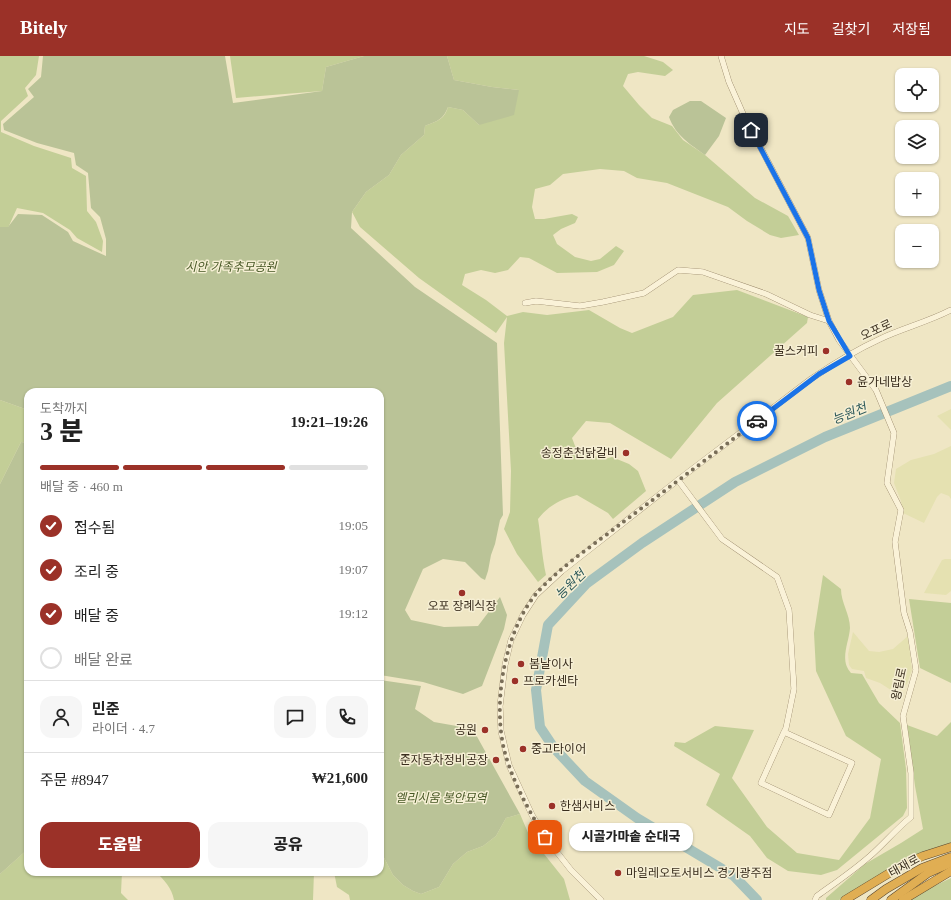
<!DOCTYPE html>
<html lang="ko">
<head>
<meta charset="utf-8">
<style>
  :root { --surface:#fff; --page:#f6f6f6; --text:#222; --muted:#767676; --line:#e0e0e0; --accent:#9b3128 }
  body { margin:0; font-family:"Times New Roman","Noto Sans KR",serif; background:var(--page); color:var(--text); height:100vh; display:flex; flex-direction:column; font-size:15px; white-space:nowrap }
  * { box-sizing:border-box; margin:0 }
  p { font-size:13px; color:var(--muted) }
  .icon { flex:none; width:22px; height:22px; fill:none; stroke:currentColor; stroke-width:2; stroke-linecap:round; stroke-linejoin:round }
  .map { position:relative; flex:1; overflow:hidden }
  .drawer { position:absolute; left:24px; top:332px; width:360px; height:488px; display:flex; flex-direction:column; background:var(--surface); border-radius:12px; box-shadow:0 1px 3px #0004 }
  .drawer>* { flex:none }
  .buttons { position:absolute; left:895px; top:12px; display:grid; gap:8px }
  .buttons a { display:grid; place-items:center; width:44px; height:44px; border-radius:8px; background:var(--surface); box-shadow:0 1px 3px #0004; font-size:20px }
  .pin { position:absolute; display:grid; place-items:center; width:34px; height:34px; color:#fff; margin:-17px; border-radius:8px; box-shadow:0 2px 6px #0006 }
  .courier { position:absolute; display:grid; place-items:center; width:40px; height:40px; margin:-20px; border:3px solid #1a73e8; border-radius:50%; background:#fff; color:#222; box-shadow:0 1px 5px #0007 }
  .bubble { position:absolute; height:28px; border-radius:12px; background:var(--surface); box-shadow:0 1px 3px #0004; font-size:13px; font-weight:800; line-height:28px; text-align:center }
  .head em { font-style:normal; font-weight:800 }
  .head div { display:flex; flex-direction:column-reverse }
  .head { display:flex; align-items:center; justify-content:space-between; height:68px; padding:0 16px }
  h1 { font-size:26px; font-weight:800; line-height:30px }
  .bar { display:grid; grid-template-columns:repeat(4,1fr); gap:6px 4px; align-content:center; height:48px; padding:0 16px }
  .bar i { height:5px; border-radius:3px; background:var(--line) }
  .bar .active { background:var(--accent) }
  .bar p { grid-column:span 4 }
  .line { display:flex; align-items:center; gap:10px; padding:0 16px; border-top:1px solid var(--line) }
  .line div { flex:1 }
  .round { display:grid; place-items:center; flex:none; width:42px; height:42px; border-radius:12px; background:var(--page) }
  ol { padding:0 16px; list-style:none }
  li { display:flex; align-items:center; gap:12px; height:44px }
  li p { margin-inline-start:auto }
  li .icon { padding:4px; border-radius:50%; background:var(--accent); color:#fff; stroke-width:4 }
  li:last-child { color:var(--muted) }
  li i { width:22px; height:22px; border:2px solid var(--line); border-radius:50% }
  .action { display:flex; gap:8px; margin-top:auto; padding:8px 16px }
  .action a { flex:1; height:46px; border-radius:12px; background:var(--accent); color:#fff; font-size:16px; font-weight:800; line-height:46px; text-align:center }
  .action a+a { background:var(--page); color:var(--text) }
  header { display:flex; align-items:center; gap:24px; box-sizing:border-box; height:56px; padding:0 20px; background:var(--accent); color:#fff }
  header strong { font-size:19px }
  nav { display:flex; gap:22px; margin-inline-start:auto; font-size:14px }
  .map>svg:first-child { display:block }
</style>
</head>
<body>
<header>
<strong>Bitely</strong>
<nav><a>지도</a><a>길찾기</a><a>저장됨</a></nav>
</header>
<div class="map">
<svg width="951" height="844" viewBox="0 0 951 844">
  <rect width="100%" height="100%" fill="#efe6c4"/>
  <g fill="#e5e1b1">
    <polygon points="951,353 951,374 937,360"/>
    <polygon points="951,390 951,443 949,440 941,437 937,441 924,467 903,457 901,445 894,427 896,413 911,404 934,398"/>
    <polygon points="945,503 951,503 951,535 946,539 924,537 942,504"/>
    <polygon points="853,576 869,595 879,596 893,593 908,580 912,614 907,628 894,636 880,627 866,622 864,615 852,613 849,609 848,598"/>
  </g>
  <g fill="#c3ce97">
    <polygon points="0,0 39,0 36,19 25,32 28,40 1,65 1,76 34,90 71,102 72,112 86,120 87,155 96,166 103,185 102,196 77,182 70,174 43,157 17,152 8,172 0,171"/>
    <polygon points="230,0 364,0 326,11 322,35 236,42"/>
    <path d="M447 0H644L663 6 673 14 665 20 638 16 628 18 623 30 639 49 652 62 672 70 683 84 705 99 755 142 788 160 799 179 781 182 770 179 747 165 728 151 667 127 637 122 624 115 600 113 563 118 550 129 535 133 532 151 535 163H544L572 158 578 161 575 167 561 173 553 179 557 188 575 201 591 205 600 203 616 190 624 195 614 209 597 216 557 217 529 202 520 201 508 214 495 217 481 214 465 218 462 229 486 244 507 260 523 256 547 259 589 254 620 272 632 277 673 261 693 239 737 234 808 261 807 267 717 347 671 403 610 367 586 365 572 382 577 395 605 403 612 401 629 408 638 415 646 435 613 463 608 457 577 439C561 443 548 450 538 463 541 482 542 501 546 519L538 526 517 498 504 473 510 456 511 415 504 287 507 261 496 277 419 222 360 171 352 156 366 136 389 119 401 99 424 79 425 70C437 65 444 64 448 51L463 54 479 69 519 34 492 31 454 24Z"/>
    <polygon points="0,344 28,354 28,387 21,386 0,428"/>
    <path d="M823 519 841 533C841 547 850 558 850 572 849 587 839 604 851 617L862 618 879 647 900 667 906 713 907 752 903 760 837 814 821 819 788 815 767 802 750 780 706 749 720 718 674 690 675 686 685 687 715 670 754 674 732 722 767 771 797 797 839 804 870 762 881 703 846 680 816 615 814 577Z"/>
    <polygon points="909,543 951,547 951,627 920,612"/>
    <polygon points="951,666 951,790 921,798 839,844 826,844 826,842 865,808 901,787 923,773 915,730 907,669 937,680"/>
    <polygon points="520,758 529,779 564,823 570,844 350,844 349,839 337,831 334,816 380,816 380,794 393,819 403,829 413,835 421,838 439,831 453,808 467,796 483,790 496,780 506,762"/>
    <polygon points="28,793 28,816 122,816 121,837 128,844 0,844 0,818"/>
    <path d="M156 816H314L313 844H174C172 832 164 824 156 816Z"/>
    <polygon points="951,822 951,844 907,844 909,842"/>
  </g>
  <g fill="#bac397">
    <path d="M43 0H225L233 47 322 35 326 11 364 0H447L454 24 492 31 519 34 514 59 479 69 463 54 448 51C443 64 437 65 425 70L424 79 401 99 389 119 366 136 352 156 351 172 415 231 497 287 503 459 500 464 495 488 491 499 488 515 485 524 481 522 465 506 443 503 423 513 405 554 411 564 444 571 478 570 500 541 507 559 504 573 482 630 463 638 423 626 380 619V336H28V354L0 344V171H8L18 158 42 159 68 176 73 185 106 200V183L100 161 91 152 88 117 76 109 74 97 37 87 4 74 3 68 34 41 28 33 41 21Z"/>
    <path d="M690 45H701L726 62 719 80 705 99C690 88 676 80 669 61L673 54Z"/>
    <polygon points="21,386 28,387 28,793 0,818 0,428"/>
    <polygon points="380,624 421,630 415,653 434,666 468,672 475,677 520,758 506,762 496,780 483,790 467,796 453,808 439,831 421,838 413,835 403,829 393,819 380,794"/>
  </g>
  <g fill="none" stroke-linecap="round" stroke-linejoin="round">
    <polyline stroke="#a6c2bc" stroke-width="10" points="757,844 734,820 637,762 585,725 554,692 540,671 536,634 548,569 586,528 642,487 735,426 825,381 951,330"/>
    <defs>
      <g id="minor">
        <path d="M721 0 729 26 744 60 808 182 819 234 829 265 839 284 850 299 876 334 894 377 887 427 901 454 895 486 904 557 910 576 916 614 903 660 911 717V761C896 773 884 788 870 800 853 815 835 827 817 840L815 844"/>
        <polyline points="525,247 536,245 580,250 603,246 644,237 678,214 703,216 766,238 810,259 829,265"/>
        <polyline points="678,424 722,483 777,521 789,554 794,633 786,672 784,676 761,727 829,759 852,707 784,676"/>
        <path d="M601 844 571 814 545 781 532 759 509 709 501 675 500 650 505 609 511 584 523 559 536 539 562 515 678 424 811 323C833 308 856 294 880 283 903 272 928 266 951 254"/>
      </g>
      <g id="highway">
        <polyline points="845,844 901,810 923,800 951,791"/>
        <polyline points="871,844 886,833 922,812 951,801"/>
        <polyline points="891,844 928,817 951,807"/>
        <polyline points="903,844 951,815"/>
      </g>
    </defs>
    <use href="#minor" stroke="#8b785a" stroke-width="6"/>
    <use href="#highway" stroke="#58452e" stroke-width="9"/>
    <use href="#minor" stroke="#faf2d8" stroke-width="5.5"/>
    <use href="#highway" stroke="#e0ae53" stroke-width="8"/>
  </g>
  <g fill="none" stroke-linecap="round" stroke-linejoin="round">
    <path stroke="#796e58" stroke-width="4" stroke-dasharray="0 7.2" d="M545 781C529 755 513 726 505 697 492 649 504 577 536 538 558 512 595 488 622 467 667 433 712 399 757 365"/>
    <polyline stroke="#1a73e8" stroke-width="5" points="751,74 808,182 819,234 829,265 850,300 819,318 757,365"/>
  </g>
  <g fill="#9b3128" stroke="#f6efd4" stroke-width="1.5">
    <circle cx="826" cy="295" r="4"/>
    <circle cx="849" cy="326" r="4"/>
    <circle cx="626" cy="397" r="4"/>
    <circle cx="462" cy="537" r="4"/>
    <circle cx="521" cy="608" r="4"/>
    <circle cx="515" cy="625" r="4"/>
    <circle cx="485" cy="674" r="4"/>
    <circle cx="523" cy="693" r="4"/>
    <circle cx="496" cy="704" r="4"/>
    <circle cx="552" cy="750" r="4"/>
    <circle cx="618" cy="817" r="4"/>
  </g>
  <g text-anchor="middle" stroke-width="3" stroke-linejoin="round" paint-order="stroke">
    <g font-size="12" font-style="italic" fill="#465724" stroke="#f6efd4">
      <text x="231" y="215">시안 가족추모공원</text>
      <text x="441" y="746">엘리시움 봉안묘역</text>
    </g>
    <g font-size="12" fill="#3a2e1e" stroke="#f6efd4">
      <text transform="translate(876 274) rotate(-25)" y="4">오포로</text>
      <text transform="translate(899 628) rotate(-78)" y="4">왕림로</text>
      <text transform="translate(904 810) rotate(-29)" y="4">태재로</text>
    </g>
    <g font-size="12" fill="#3a2e1e" stroke="#f6efd4" text-anchor="start">
      <text x="818" y="299" text-anchor="end">꿀스커피</text>
      <text x="857" y="330">윤가네밥상</text>
      <text x="618" y="401" text-anchor="end">송정춘천닭갈비</text>
      <text x="462" y="554" text-anchor="middle">오포 장례식장</text>
      <text x="529" y="612">봄날이사</text>
      <text x="523" y="629">프로카센타</text>
      <text x="477" y="678" text-anchor="end">공원</text>
      <text x="531" y="697">중고타이어</text>
      <text x="488" y="708" text-anchor="end">준자동차정비공장</text>
      <text x="560" y="754">한샘서비스</text>
      <text x="626" y="821">마일레오토서비스 경기광주점</text>
    </g>
    <g font-size="13" font-style="italic" fill="#2d595a" stroke="#f6efd4">
      <text transform="translate(849 357) rotate(-22)" y="5">능원천</text>
      <text transform="translate(570 528) rotate(-44)" y="5">능원천</text>
    </g>
  </g>
</svg>
<div class="buttons">
<a><svg class="icon" aria-label="locate" viewBox="0 0 24 24"><circle cx="12" cy="12" r="6"/><path d="M12 2v4M12 18v4M2 12h4M18 12h4"/></svg></a>
<a><svg class="icon" aria-label="layers" viewBox="0 0 24 24"><path d="M12 4l9 5-9 5-9-5zM3 14l9 5 9-5"/></svg></a>
<a>+</a>
<a>−</a>
</div>
<div class="pin" style="left:545px;top:781px;background:#ea580c"><svg class="icon" aria-label="bag" viewBox="0 0 24 24"><path d="M5 8h14l-1 12H6zM9 8a3 3 0 0 1 6 0"/></svg></div>
<div class="pin" style="left:751px;top:74px;background:#1f2937"><svg class="icon" aria-label="home" viewBox="0 0 24 24"><path d="M3 11l9-7 9 7M6 9v11h12V9"/></svg></div>
<div class="courier" style="left:757px;top:365px"><svg class="icon" aria-label="car" viewBox="0 0 24 24"><path d="M5 17H2v-5l4-1 3-4h7l3 4 3 1v5h-3M9 17h6M6 11h13"/><circle cx="7" cy="17" r="2"/><circle cx="17" cy="17" r="2"/></svg></div>
<div class="bubble" style="left:569px;top:767px;width:124px">시골가마솥 순대국</div>
<section class="drawer">
<div class="head"><div><h1>3 분</h1><p>도착까지</p></div><em>19:21–19:26</em></div>
<div class="bar"><i class="active"></i><i class="active"></i><i class="active"></i><i></i><p>배달 중 · 460 m</p></div>
<ol>
<li><svg class="icon" aria-label="check" viewBox="0 0 24 24"><path d="M5 12l5 5 9-10"/></svg>접수됨<p>19:05</p></li>
<li><svg class="icon" aria-label="check" viewBox="0 0 24 24"><path d="M5 12l5 5 9-10"/></svg>조리 중<p>19:07</p></li>
<li><svg class="icon" aria-label="check" viewBox="0 0 24 24"><path d="M5 12l5 5 9-10"/></svg>배달 중<p>19:12</p></li>
<li><i></i>배달 완료</li>
</ol>
<div class="line" style="height:72px"><a class="round"><svg class="icon" aria-label="person" viewBox="0 0 24 24"><circle cx="12" cy="8" r="4"/><path d="M4 21q1-7 8-7t8 7"/></svg></a><div><b>민준</b><p>라이더 · 4.7</p></div><a class="round"><svg class="icon" aria-label="chat" viewBox="0 0 24 24"><path d="M4 5h16v11H9l-5 4z"/></svg></a><a class="round"><svg class="icon" aria-label="phone" viewBox="0 0 24 24"><path d="M5 4h4l2 5-3 2q2 4 5 5l2-3 5 2v4C11 20 4 13 5 4z"/></svg></a></div>
<div class="line" style="height:52px"><div>주문 #8947</div><b>₩21,600</b></div>
<div class="action"><a>도움말</a><a>공유</a></div>
</section>
</div>
</body>
</html>
